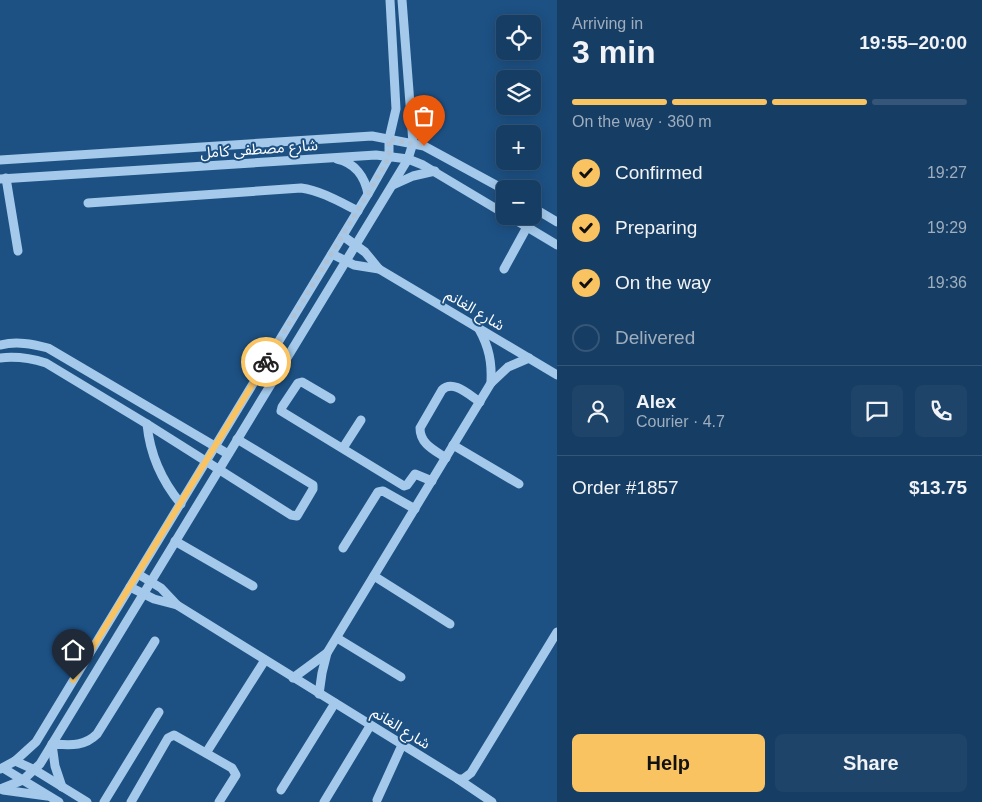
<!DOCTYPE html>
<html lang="en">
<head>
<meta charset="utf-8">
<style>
  :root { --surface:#163d63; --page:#1f4469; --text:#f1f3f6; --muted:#9eaebe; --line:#355678; --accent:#fac362 }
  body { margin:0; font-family:Arial,"Noto Sans Arabic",sans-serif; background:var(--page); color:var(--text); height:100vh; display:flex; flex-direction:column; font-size:19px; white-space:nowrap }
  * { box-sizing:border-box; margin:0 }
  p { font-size:16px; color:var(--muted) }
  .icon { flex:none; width:28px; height:28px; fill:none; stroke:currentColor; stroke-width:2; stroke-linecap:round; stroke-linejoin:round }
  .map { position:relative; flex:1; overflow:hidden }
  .panel { display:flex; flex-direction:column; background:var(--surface); width:425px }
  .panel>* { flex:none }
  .fabs { position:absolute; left:496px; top:15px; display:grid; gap:10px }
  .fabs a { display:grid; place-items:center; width:45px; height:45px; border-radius:8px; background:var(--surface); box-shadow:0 2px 12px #0003,0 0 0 1px var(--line); font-size:25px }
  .pin { position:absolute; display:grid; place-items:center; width:42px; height:42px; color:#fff; margin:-51px -21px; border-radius:50% 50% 50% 0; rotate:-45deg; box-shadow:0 0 5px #0007 }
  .pin .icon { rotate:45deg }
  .courier { position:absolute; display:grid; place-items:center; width:50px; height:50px; margin:-25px; border:4px solid #fac362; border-radius:50%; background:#fff; color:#222; box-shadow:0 1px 6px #0007 }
  .overview em { font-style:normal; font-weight:700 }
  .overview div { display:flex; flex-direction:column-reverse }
  .overview { display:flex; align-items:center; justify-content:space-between; height:85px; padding:0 15px }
  h1 { font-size:32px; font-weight:700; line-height:38px }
  .bar { display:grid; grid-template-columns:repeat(4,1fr); gap:8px 5px; align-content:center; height:60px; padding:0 15px }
  .bar i { height:6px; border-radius:4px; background:var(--line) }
  .bar .selected { background:var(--accent) }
  .bar p { grid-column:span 4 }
  .line { display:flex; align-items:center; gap:12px; padding:0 15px; border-top:1px solid var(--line) }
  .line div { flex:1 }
  .round { display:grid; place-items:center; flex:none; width:52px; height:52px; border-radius:8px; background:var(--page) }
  ol { padding:0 15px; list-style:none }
  li { display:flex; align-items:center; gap:15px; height:55px }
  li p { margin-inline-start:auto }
  li .icon { padding:5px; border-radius:50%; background:var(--accent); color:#111; stroke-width:4 }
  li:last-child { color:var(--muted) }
  li i { width:28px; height:28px; border:2px solid var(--line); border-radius:50% }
  .button { display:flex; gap:10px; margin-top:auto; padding:10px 15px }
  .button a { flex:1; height:58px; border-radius:8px; background:var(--accent); color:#111; font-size:20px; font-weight:700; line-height:58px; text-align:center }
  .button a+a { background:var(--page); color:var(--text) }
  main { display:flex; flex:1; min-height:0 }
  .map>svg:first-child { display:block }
</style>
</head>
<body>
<main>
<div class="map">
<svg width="557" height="802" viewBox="0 0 557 802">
  <rect width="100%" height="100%" fill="#1d5184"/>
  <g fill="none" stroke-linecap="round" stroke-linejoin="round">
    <g stroke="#a4c9ea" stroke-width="9">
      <path d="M337 159C355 163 365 177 368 194"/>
      <polyline points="0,160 372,136 424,146 505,190"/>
      <polyline points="6,178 18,251"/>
      <polyline points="0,179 376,155 408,159 423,165 505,214"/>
      <polyline points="393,185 413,176 435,171"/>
      <path d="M88 203 301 188C322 191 340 202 358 211"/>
      <polyline points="532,207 557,222"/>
      <polyline points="509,216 557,245"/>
      <polyline points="343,236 365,252 379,269 557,375"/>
      <polyline points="332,254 354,265 379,269"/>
      <polyline points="504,269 527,227"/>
      <path d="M479 329C489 347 492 362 491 383"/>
      <path d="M0 345C17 341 32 344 48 348L228 454"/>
      <path d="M0 358C17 356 30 358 46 363L147 424 291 515 297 516 313 489V485L237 439"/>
      <polyline points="331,399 302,382 298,383 282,407 281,411 404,486 407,485 415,474 432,481"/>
      <path d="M147 424C150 455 161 480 181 504"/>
      <polyline points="453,445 519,484"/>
      <polyline points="343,448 361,420"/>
      <path d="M446 458C434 450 420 444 420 428L442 390C453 379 469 395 480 402"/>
      <polyline points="175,541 253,586"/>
      <polyline points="343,548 378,492 383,491 415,509"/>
      <polyline points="138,574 161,588 177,605"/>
      <polyline points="374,576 450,624"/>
      <polyline points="130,587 154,599 177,605 458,779 463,779 471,773 557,632"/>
      <polyline points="337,638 401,677"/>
      <polyline points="293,678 327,653"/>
      <polyline points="319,694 322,673 327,653 491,383 508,367 529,358"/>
      <polyline points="206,753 265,660"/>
      <polyline points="15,761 35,770 87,802"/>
      <polyline points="3,768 59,802"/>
      <polyline points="0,769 15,761 36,742 368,194 389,157 389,139 396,109 390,0"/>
      <polyline points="458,779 492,802"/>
      <path d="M62 787 55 766 52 744C70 745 84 747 97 734L155 641"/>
      <polyline points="0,789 23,780 40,764 408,159 413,143 402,0"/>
      <polyline points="3,790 47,796"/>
      <polyline points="281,790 335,703"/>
      <polyline points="377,800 402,745"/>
      <polyline points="104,802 159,712"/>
      <polyline points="131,802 168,738 174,735 232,768 236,775 219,802"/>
      <polyline points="324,802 370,726"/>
    </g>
  </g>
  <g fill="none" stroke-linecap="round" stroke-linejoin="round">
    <polyline stroke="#b0c2d4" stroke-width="5" stroke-dasharray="0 9" points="266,362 382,170 389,157 389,139 424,146"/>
    <polyline stroke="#fac362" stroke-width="6" points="73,680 266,362"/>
  </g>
  <g text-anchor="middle" stroke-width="4" stroke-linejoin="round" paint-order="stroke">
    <g font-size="15" fill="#fff" stroke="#1d5184">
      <text transform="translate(259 149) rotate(-4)" y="5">شارع مصطفى كامل</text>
      <text transform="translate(475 310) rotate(31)" y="5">شارع الغانم</text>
      <text transform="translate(401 728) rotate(32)" y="5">شارع الغانم</text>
    </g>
  </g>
</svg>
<div class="fabs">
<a><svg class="icon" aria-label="locate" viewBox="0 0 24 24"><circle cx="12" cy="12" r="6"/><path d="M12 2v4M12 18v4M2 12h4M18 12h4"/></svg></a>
<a><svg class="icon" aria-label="layers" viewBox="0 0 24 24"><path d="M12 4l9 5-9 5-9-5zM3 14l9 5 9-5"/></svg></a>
<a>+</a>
<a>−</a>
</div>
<div class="pin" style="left:424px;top:146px;background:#ea580c"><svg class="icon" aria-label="bag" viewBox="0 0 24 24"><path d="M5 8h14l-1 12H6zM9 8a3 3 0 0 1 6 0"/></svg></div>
<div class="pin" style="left:73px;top:680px;background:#1f2937"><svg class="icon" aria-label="home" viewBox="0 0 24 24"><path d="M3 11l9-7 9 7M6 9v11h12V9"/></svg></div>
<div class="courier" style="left:266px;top:362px"><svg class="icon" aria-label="bike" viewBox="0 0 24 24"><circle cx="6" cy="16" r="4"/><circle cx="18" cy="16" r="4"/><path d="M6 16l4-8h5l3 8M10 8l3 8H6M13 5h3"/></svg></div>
</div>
<section class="panel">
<div class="overview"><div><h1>3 min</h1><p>Arriving in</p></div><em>19:55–20:00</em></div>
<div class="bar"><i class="selected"></i><i class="selected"></i><i class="selected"></i><i></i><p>On the way · 360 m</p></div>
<ol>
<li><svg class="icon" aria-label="check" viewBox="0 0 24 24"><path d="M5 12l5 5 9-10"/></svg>Confirmed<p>19:27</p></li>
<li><svg class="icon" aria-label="check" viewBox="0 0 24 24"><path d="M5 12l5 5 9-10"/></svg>Preparing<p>19:29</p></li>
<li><svg class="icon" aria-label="check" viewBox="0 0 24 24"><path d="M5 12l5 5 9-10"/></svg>On the way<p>19:36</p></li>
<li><i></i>Delivered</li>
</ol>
<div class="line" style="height:90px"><a class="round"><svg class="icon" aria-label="person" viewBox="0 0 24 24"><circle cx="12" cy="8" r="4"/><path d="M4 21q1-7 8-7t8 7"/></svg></a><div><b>Alex</b><p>Courier · 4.7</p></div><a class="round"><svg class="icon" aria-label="chat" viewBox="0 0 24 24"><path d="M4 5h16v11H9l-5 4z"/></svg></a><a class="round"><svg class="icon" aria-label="phone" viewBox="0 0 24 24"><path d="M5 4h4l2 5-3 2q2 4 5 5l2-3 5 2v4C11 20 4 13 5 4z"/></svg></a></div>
<div class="line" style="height:65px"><div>Order #1857</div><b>$13.75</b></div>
<div class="button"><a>Help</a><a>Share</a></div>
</section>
</main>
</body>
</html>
